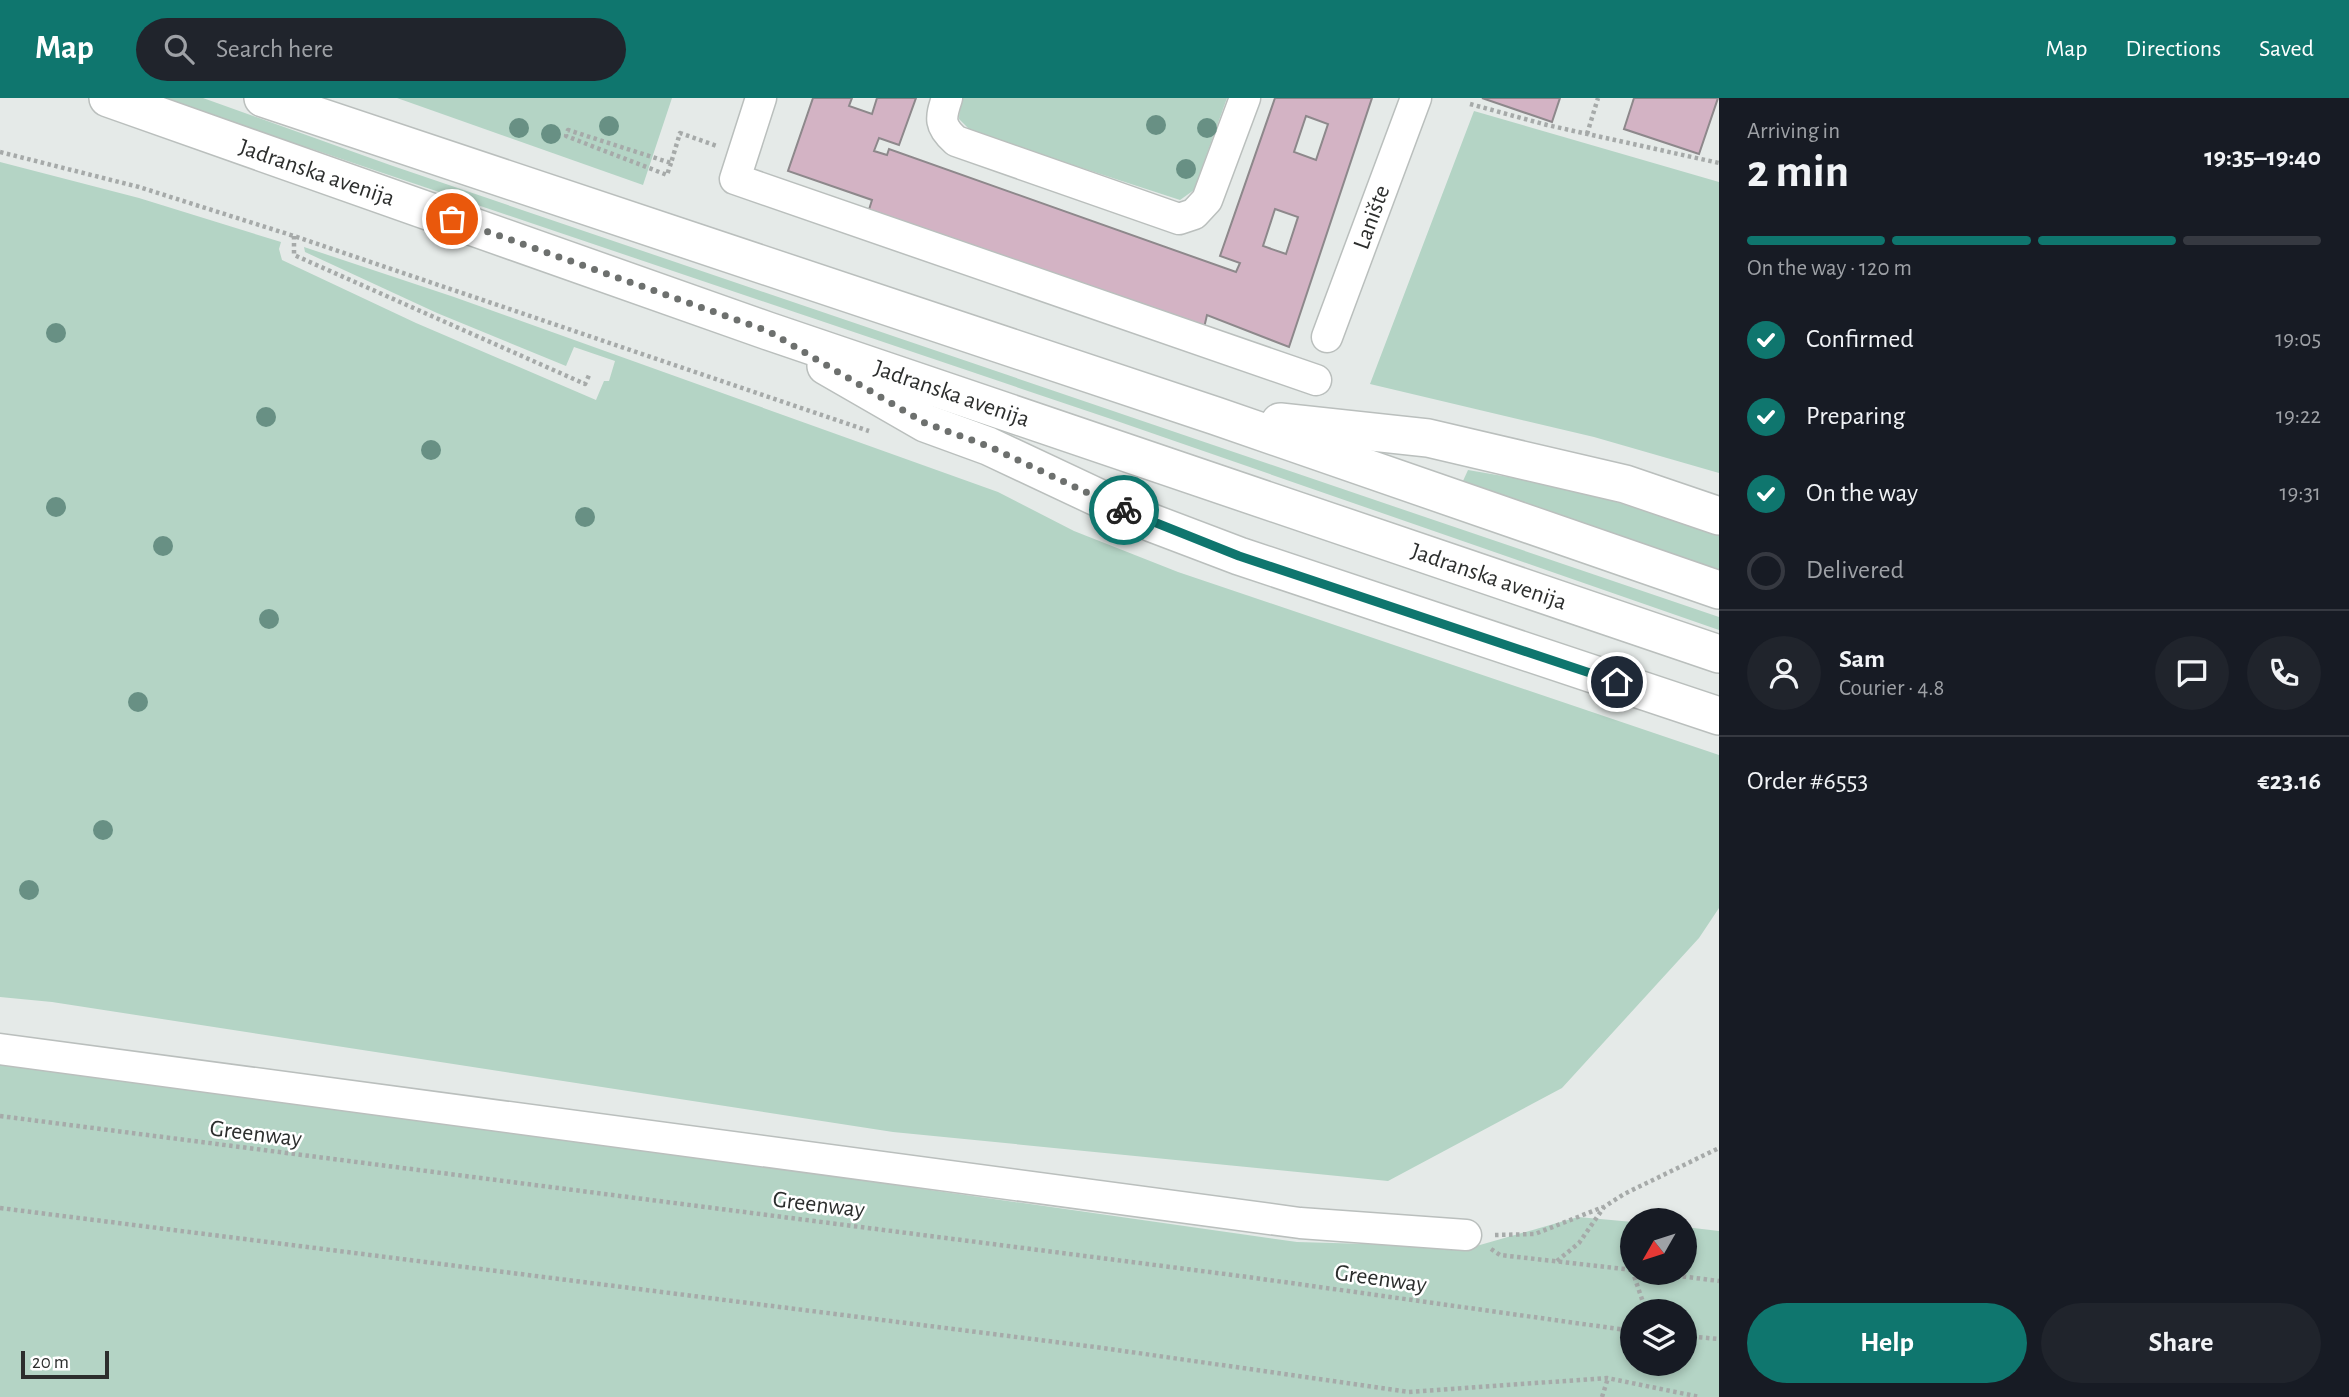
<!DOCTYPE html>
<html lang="en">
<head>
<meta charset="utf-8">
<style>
  :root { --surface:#171b24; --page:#20242c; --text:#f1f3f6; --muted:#9ea1a6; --line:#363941; --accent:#0f766e }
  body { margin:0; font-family:"Alegreya Sans",sans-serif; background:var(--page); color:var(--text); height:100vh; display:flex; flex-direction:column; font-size:26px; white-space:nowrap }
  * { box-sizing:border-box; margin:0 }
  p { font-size:23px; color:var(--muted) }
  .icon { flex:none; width:38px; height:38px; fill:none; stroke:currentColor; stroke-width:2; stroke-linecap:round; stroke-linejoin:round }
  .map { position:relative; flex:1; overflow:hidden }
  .side { display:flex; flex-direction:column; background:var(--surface); width:630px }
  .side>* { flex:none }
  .needle { width:46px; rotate:231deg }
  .tools { position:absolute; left:1620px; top:1110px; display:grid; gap:14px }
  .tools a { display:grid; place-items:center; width:77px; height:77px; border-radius:50%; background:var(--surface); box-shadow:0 4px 10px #0003; font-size:35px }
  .scale { position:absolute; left:21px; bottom:18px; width:88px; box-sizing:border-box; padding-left:7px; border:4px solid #2c2e2d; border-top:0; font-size:19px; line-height:24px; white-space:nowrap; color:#2c2e2d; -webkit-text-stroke:5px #fff; paint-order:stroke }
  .pin { position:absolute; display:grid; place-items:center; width:60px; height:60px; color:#fff; margin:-30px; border:4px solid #fff; border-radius:50%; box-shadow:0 2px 7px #0007 }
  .courier { position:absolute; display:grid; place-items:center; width:70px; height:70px; margin:-35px; border:5px solid #0f766e; border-radius:50%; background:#fff; color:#222; box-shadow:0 2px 9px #0007 }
  .headline em { font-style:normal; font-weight:700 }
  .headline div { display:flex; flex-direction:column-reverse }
  .headline { display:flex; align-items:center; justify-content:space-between; height:119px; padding:0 28px }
  h1 { font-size:46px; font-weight:700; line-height:52px }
  .bar { display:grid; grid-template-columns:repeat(4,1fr); gap:10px 7px; align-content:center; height:84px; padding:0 28px }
  .bar i { height:9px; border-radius:5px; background:var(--line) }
  .bar .selected { background:var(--accent) }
  .bar p { grid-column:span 4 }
  .line { display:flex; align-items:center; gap:18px; padding:0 28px; border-top:2px solid var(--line) }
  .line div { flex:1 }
  .round { display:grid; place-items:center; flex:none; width:74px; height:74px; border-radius:37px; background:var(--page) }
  ol { padding:0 28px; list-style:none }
  li { display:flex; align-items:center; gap:21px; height:77px }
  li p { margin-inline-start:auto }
  li .icon { padding:7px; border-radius:50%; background:var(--accent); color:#fff; stroke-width:4 }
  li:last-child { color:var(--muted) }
  li i { width:38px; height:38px; border:4px solid var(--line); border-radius:50% }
  .action { display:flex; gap:14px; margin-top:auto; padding:14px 28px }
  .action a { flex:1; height:80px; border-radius:42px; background:var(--accent); color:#fff; font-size:28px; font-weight:700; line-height:80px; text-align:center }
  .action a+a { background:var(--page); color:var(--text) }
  header { display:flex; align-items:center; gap:42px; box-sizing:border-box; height:98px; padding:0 35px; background:var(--accent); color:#fff }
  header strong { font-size:33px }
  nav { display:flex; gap:38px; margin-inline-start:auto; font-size:24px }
  .search { width:490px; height:63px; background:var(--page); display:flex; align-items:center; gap:18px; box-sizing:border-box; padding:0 24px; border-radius:38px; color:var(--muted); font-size:26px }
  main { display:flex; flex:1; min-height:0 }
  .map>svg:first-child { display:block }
</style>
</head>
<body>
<header>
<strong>Map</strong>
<div class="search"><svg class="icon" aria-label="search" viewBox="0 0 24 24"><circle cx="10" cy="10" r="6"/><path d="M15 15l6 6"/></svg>Search here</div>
<nav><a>Map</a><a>Directions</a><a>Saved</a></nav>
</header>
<main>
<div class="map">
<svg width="1719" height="1299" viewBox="0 0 1719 1299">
  <rect width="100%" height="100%" fill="#e5eae8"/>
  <g fill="#b4d4c5" fill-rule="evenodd">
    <polygon points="161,0 203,0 390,67 1719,519 1719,532 1114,322 312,51 246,32"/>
    <polygon points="397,0 672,0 643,87"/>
    <polygon points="960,0 1227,0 1194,92 1180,102 972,34 959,21"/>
    <polygon points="1474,13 1719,84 1719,375 1594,339 1370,286"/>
    <polygon points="0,64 139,100 281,144 279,151 282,162 416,225 596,302 604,283 609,283 615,263 574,249 566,268 437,215 305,154 304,149 454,199 998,394 1074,433 1178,474 1719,657 1719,810 1699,840 1562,990 1388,1083 893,1034 52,904 0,899"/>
    <polygon points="1468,372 1573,390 1719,437 1719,472 1463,383"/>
    <path d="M0 966 297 1002 1297 1144 1473 1149 1578 1119 1633 1124V1174H1685V1129L1719 1133V1299H0ZM1633 1213H1685V1265H1633Z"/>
  </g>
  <g fill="#d3b3c4" stroke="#8d888b" stroke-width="2" fill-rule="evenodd">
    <path d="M813 0H852L849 8 872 16 877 0H916L899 47 879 40 874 53 887 57 889 51 1236 174 1240 165 1220 158 1275 0H1372L1289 249 1207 217 1203 234 867 118 872 102 788 73ZM1306 18 1328 26 1316 62 1294 54ZM1275 111 1298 119 1286 156 1263 148Z"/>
    <polygon points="1482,0 1560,0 1552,24"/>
    <polygon points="1634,0 1718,0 1699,56 1624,31"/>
  </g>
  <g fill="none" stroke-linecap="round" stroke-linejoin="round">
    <defs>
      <g id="minor">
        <polyline points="761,0 735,81 1316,282"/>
        <path d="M947 0C940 21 939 28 956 43L1179 121 1194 116 1207 102 1245 0"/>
        <polyline points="1327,239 1416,0"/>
        <polyline points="0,951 1300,1125 1466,1137"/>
      </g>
      <g id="major">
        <polyline points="108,0 768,233 1719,556"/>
        <polyline points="263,0 1216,318 1719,492"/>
        <polyline points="826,268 925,325 988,348 1152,425 1239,458 1719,618"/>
        <polyline points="1280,324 1428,340 1625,386 1719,418"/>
      </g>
    </defs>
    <use href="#minor" stroke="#babfbd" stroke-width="33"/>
    <use href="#major" stroke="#babfbd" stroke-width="40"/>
    <g stroke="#a6aaa9" stroke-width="4.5" stroke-dasharray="3.5 3.5" stroke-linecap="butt">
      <polyline points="1470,6 1547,27 1719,65"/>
      <polyline points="1587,36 1598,0"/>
      <polyline points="0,54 139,89 294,138 869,333"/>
      <polyline points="671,65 667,77 566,38 568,32 671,65 680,35 717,48"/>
      <polyline points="294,138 294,157 585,286 590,275"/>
      <polyline points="0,1018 1248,1179 1633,1233"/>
      <polyline points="0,1110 1103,1250 1409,1294 1607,1280 1700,1299"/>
      <polyline points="1495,1137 1535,1136 1603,1109"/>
      <polyline points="1491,1151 1500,1157 1633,1172"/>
      <polyline points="1557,1163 1579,1145 1604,1109 1624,1096 1719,1050"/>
      <polyline points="1632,1172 1646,1213"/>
      <polyline points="1648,1174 1719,1183"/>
      <polyline points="1685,1238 1719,1241"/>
      <polyline points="1602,1299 1608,1280"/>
    </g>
    <use href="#minor" stroke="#fff" stroke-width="30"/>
    <use href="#major" stroke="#fff" stroke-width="37"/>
  </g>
  <g fill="#689084">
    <circle cx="1156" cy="27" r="10"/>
    <circle cx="609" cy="28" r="10"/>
    <circle cx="519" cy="30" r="10"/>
    <circle cx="1207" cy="30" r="10"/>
    <circle cx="551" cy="36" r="10"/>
    <circle cx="1186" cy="71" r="10"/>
    <circle cx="56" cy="235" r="10"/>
    <circle cx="266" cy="319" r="10"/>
    <circle cx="431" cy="352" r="10"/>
    <circle cx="56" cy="409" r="10"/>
    <circle cx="585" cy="419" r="10"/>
    <circle cx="163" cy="448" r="10"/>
    <circle cx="269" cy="521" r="10"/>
    <circle cx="138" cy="604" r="10"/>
    <circle cx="103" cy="732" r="10"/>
    <circle cx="29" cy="792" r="10"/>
  </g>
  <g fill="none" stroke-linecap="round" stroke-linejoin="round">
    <polyline stroke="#6d706e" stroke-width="7" stroke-dasharray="0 12.6" points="452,121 768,233 925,325 988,348 1124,412"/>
    <polyline stroke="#0f766e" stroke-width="9" points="1124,412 1239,458 1617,584"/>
  </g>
  <g text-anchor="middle" stroke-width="5" stroke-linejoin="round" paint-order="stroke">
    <g font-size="24" fill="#2c2e2d" stroke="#fff">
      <text transform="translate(317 74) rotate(19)" y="8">Jadranska avenija</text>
      <text transform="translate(1371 119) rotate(-70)" y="8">Lanište</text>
      <text transform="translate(952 295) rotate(19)" y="8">Jadranska avenija</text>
      <text transform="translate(1489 478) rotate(19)" y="8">Jadranska avenija</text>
      <text transform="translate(256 1035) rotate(7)" y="8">Greenway</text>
      <text transform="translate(819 1106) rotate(7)" y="8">Greenway</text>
      <text transform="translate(1381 1180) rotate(8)" y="8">Greenway</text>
    </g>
  </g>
</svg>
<div class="tools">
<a><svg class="needle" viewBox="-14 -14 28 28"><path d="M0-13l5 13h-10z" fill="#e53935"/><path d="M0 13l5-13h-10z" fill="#9ea1a6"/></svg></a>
<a><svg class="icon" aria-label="layers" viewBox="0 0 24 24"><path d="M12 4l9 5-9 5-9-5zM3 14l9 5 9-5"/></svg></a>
</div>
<div class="scale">20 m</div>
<div class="pin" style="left:452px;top:121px;background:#ea580c"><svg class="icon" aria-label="bag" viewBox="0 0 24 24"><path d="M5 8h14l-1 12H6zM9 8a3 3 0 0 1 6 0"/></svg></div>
<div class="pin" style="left:1617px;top:584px;background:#1f2937"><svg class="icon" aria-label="home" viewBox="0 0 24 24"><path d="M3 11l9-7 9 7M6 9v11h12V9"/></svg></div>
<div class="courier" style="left:1124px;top:412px"><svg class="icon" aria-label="bike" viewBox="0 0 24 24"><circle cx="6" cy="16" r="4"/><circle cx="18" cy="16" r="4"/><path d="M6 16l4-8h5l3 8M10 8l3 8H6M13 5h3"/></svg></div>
</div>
<section class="side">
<div class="headline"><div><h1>2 min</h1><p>Arriving in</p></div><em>19:35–19:40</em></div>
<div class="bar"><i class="selected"></i><i class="selected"></i><i class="selected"></i><i></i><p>On the way · 120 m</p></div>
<ol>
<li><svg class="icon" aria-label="check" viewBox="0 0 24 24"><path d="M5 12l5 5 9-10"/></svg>Confirmed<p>19:05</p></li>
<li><svg class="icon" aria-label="check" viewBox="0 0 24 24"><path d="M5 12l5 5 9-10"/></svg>Preparing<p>19:22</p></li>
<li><svg class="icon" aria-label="check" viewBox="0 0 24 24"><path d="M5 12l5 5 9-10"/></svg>On the way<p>19:31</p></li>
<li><i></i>Delivered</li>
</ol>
<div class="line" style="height:126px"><a class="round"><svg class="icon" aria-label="person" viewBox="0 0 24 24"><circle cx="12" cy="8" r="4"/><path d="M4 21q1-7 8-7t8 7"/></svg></a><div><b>Sam</b><p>Courier · 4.8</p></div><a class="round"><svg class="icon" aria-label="chat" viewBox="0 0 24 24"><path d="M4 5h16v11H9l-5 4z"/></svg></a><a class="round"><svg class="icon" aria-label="phone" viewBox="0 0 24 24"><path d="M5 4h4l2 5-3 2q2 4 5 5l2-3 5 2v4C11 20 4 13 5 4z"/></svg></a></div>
<div class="line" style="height:91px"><div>Order #6553</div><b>€23.16</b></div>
<div class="action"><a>Help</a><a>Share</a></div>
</section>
</main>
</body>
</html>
